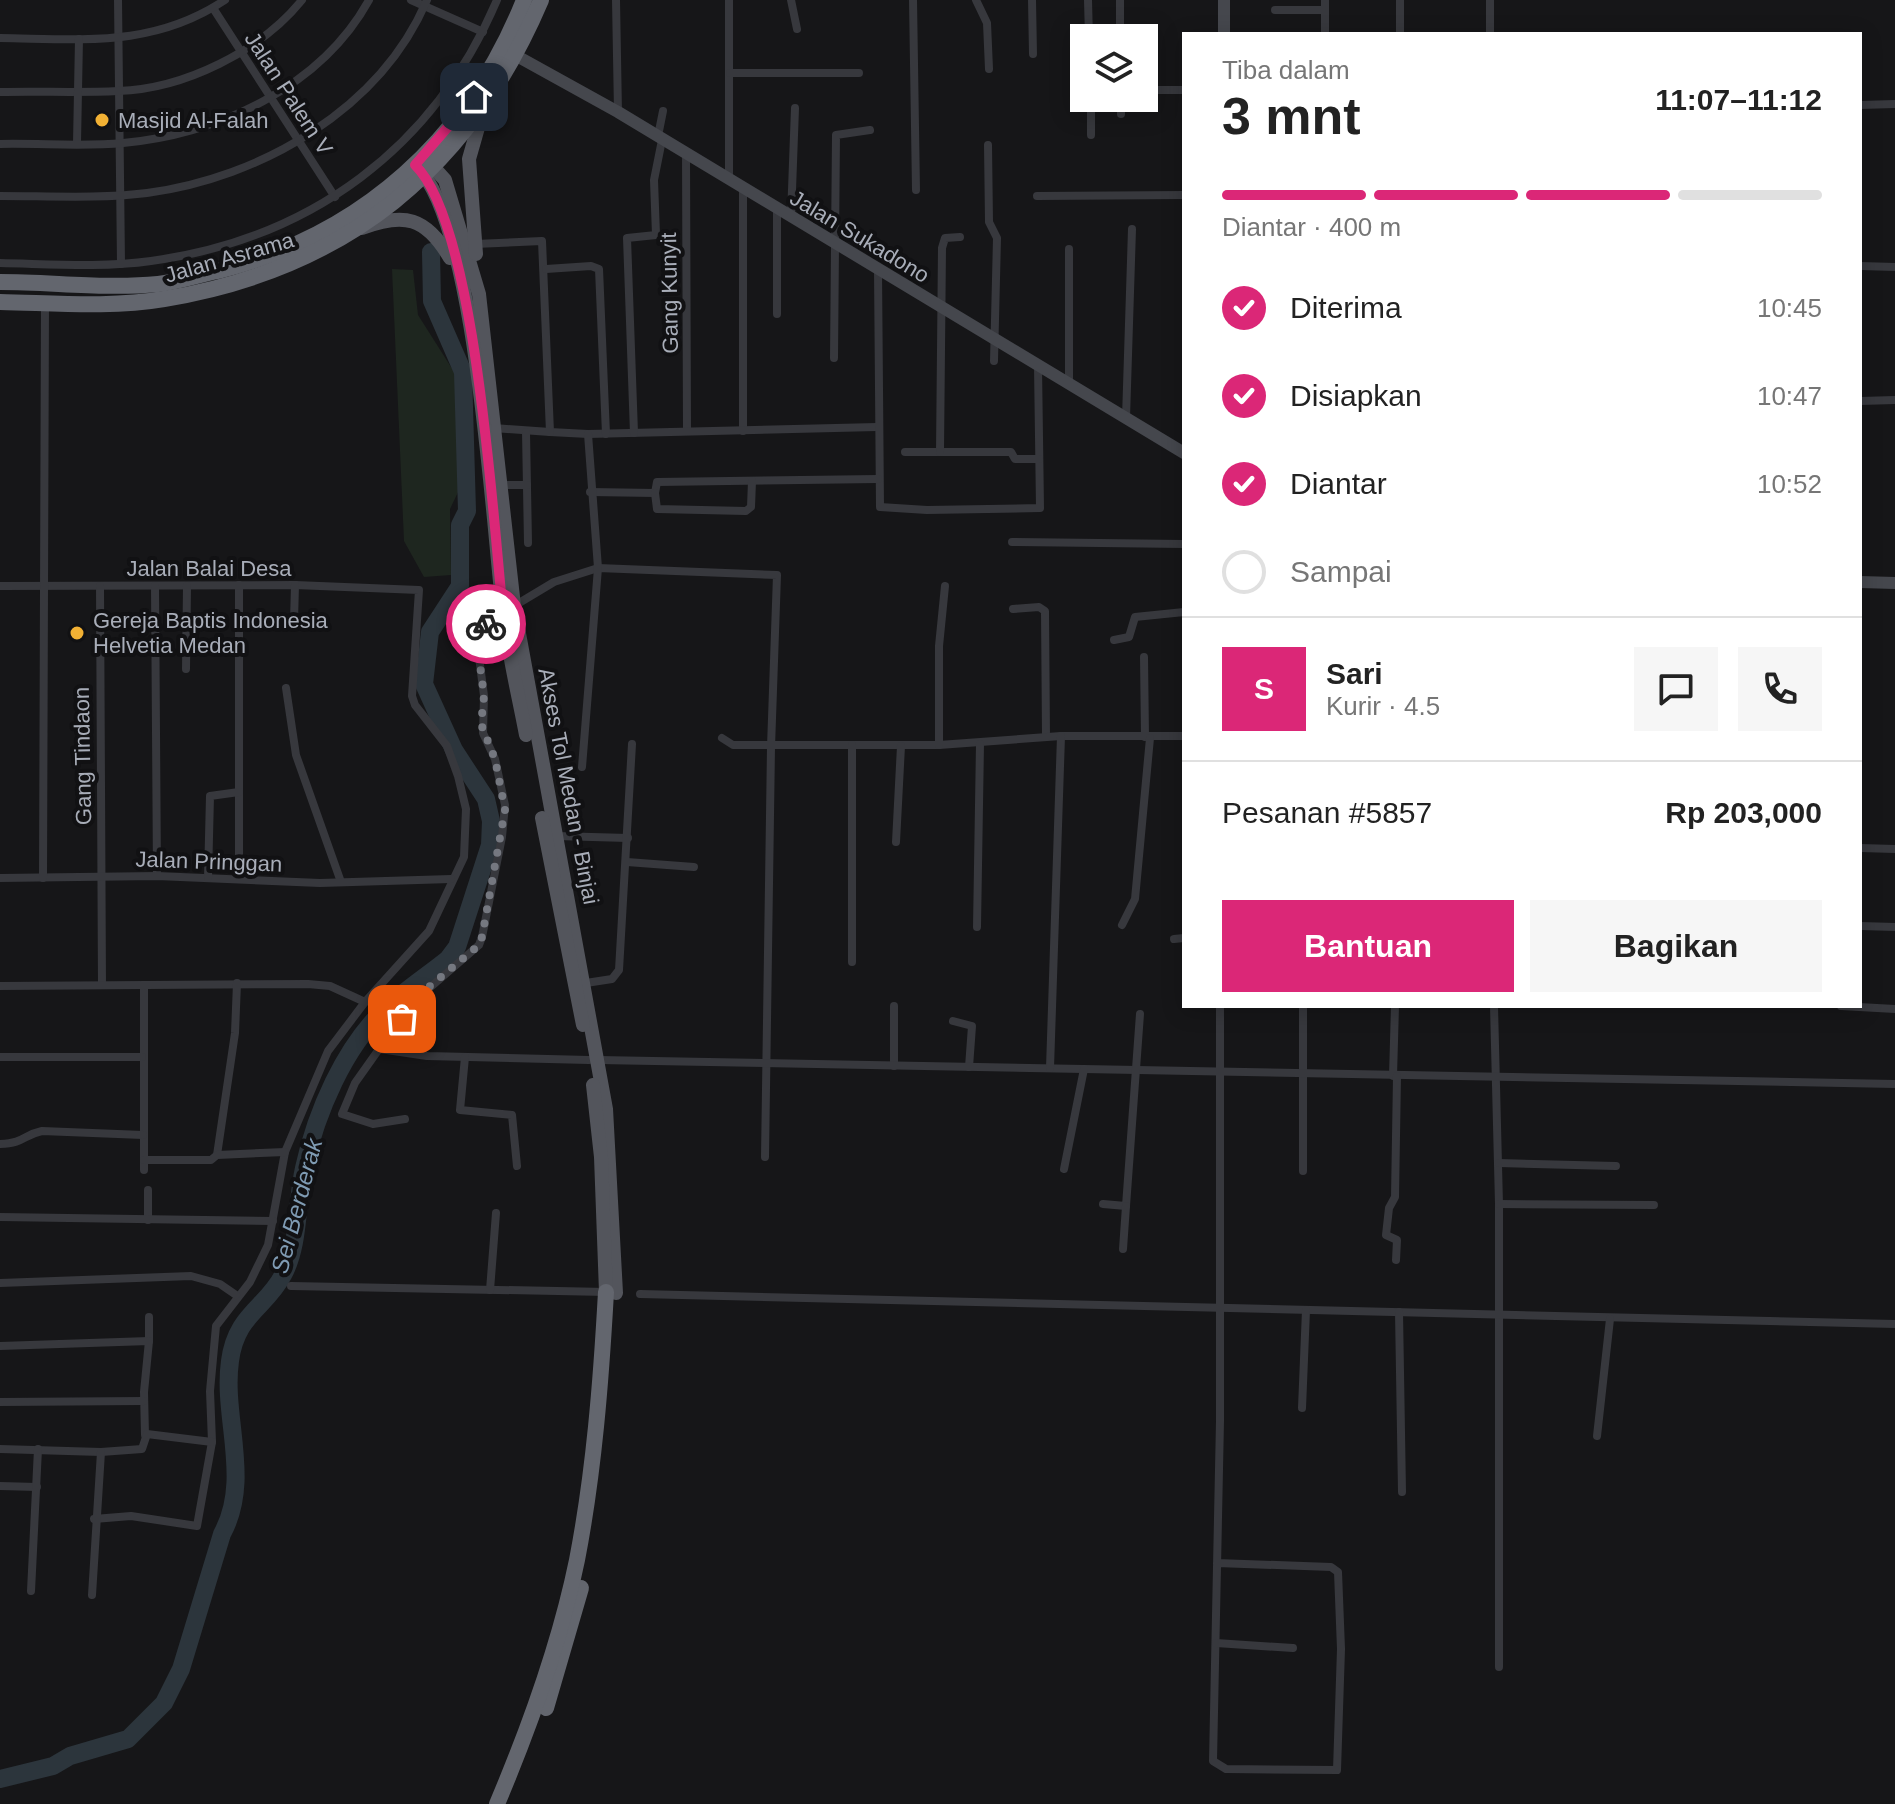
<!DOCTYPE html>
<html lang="id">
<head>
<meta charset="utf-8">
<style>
  :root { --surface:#fff; --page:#f6f6f6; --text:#222; --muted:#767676; --line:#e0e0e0; --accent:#db2777 }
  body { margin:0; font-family:Helvetica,sans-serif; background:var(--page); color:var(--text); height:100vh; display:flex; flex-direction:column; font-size:30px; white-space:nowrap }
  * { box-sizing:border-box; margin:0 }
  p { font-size:26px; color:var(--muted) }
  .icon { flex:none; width:44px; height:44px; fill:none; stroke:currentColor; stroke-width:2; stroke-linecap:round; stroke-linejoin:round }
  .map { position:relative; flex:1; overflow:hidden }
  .side { position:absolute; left:1182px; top:32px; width:680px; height:976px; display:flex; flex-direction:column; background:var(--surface); border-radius:0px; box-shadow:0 4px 20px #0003 }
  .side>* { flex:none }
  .controls { position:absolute; left:1070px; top:24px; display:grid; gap:16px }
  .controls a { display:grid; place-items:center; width:88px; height:88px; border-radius:0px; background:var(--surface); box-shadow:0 4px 20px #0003; font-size:40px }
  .pin { position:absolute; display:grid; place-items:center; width:68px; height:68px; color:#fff; margin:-34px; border-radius:16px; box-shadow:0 4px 12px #0006 }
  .courier { position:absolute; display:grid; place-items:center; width:80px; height:80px; margin:-40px; border:6px solid #db2777; border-radius:50%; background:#fff; color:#222; box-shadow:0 2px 10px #0007 }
  .summary em { font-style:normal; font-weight:800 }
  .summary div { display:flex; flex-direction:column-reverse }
  .summary { display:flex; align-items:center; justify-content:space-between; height:136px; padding:0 40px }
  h1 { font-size:52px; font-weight:800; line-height:60px }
  .bar { display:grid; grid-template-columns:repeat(4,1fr); gap:12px 8px; align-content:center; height:96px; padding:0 40px }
  .bar i { height:10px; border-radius:6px; background:var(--line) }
  .bar .current { background:var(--accent) }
  .bar p { grid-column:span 4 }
  .line { display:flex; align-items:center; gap:20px; padding:0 40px; border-top:2px solid var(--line) }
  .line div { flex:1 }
  .round { display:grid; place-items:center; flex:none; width:84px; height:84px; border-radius:0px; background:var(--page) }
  ol { padding:0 40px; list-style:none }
  li { display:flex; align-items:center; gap:24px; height:88px }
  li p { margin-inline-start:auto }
  li .icon { padding:8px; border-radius:50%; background:var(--accent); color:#fff; stroke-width:4 }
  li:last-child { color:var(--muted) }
  li i { width:44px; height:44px; border:4px solid var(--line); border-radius:50% }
  .action { display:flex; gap:16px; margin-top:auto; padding:16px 40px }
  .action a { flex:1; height:92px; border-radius:0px; background:var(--accent); color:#fff; font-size:32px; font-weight:800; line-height:92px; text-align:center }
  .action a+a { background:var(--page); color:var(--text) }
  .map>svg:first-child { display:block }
</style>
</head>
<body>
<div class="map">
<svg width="1895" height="1804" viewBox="0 0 1895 1804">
  <rect width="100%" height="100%" fill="#161618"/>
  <polygon fill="#1e261f" points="392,269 413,270 418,315 458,378 459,490 450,509 451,575 424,577 404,541"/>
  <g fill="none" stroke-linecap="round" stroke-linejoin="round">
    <path stroke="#2c353c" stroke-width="18" d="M0 1779 53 1766 70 1756 128 1739 164 1703 181 1669 222 1534C252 1479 222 1418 230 1361 236 1314 266 1308 283 1275 300 1244 296 1202 304 1168 316 1113 344 1047 386 1008 405 990 427 976 448 959L457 947 490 845 491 821 486 799 454 750 424 684 430 632 460 586V525L467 511 463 372 432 301 431 252"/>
    <g stroke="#37383d" stroke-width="8">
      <polyline points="118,0 121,264"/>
      <polyline points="411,0 483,32"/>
      <polyline points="616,0 618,112"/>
      <polyline points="729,0 729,180"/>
      <polyline points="791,0 797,29"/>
      <polyline points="913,0 916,190"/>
      <polyline points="976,0 987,23 989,69"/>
      <polyline points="1032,0 1033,54"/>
      <polyline points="1088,0 1089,38"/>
      <polyline points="1120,0 1120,38"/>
      <polyline points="1400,0 1400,34"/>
      <polyline points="213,8 335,197"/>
      <polyline points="1275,10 1325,10"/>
      <polyline points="1325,34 1325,0"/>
      <polyline points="1490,34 1490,0"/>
      <path d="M0 38C82 39 153 48 225 0"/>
      <polyline points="730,73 859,73"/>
      <polyline points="1151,90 1184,90"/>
      <path d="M0 92C39 91 79 93 118 91 184 89 261 51 302 0"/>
      <polyline points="1091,98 1091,135"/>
      <polyline points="1121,98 1121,114"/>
      <polyline points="1860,105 1895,104"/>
      <polyline points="658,136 663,111"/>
      <polyline points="77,143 79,39"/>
      <path d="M0 144C40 143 83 147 123 143 219 134 321 87 369 0"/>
      <polyline points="988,145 989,222 997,238 994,361"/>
      <polyline points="686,154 687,431"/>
      <polyline points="743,188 743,431"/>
      <path d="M0 196C48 196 99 199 147 193 260 178 380 110 427 0"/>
      <polyline points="1037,196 1184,195"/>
      <polyline points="777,208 777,314"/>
      <polyline points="791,217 795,108"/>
      <polyline points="475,244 542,241 550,432 588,434 877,427"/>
      <path d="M0 263C50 264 102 268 151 261 311 239 434 148 497 0"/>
      <polyline points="1860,266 1895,267"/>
      <polyline points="546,269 591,266 599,269 606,434"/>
      <polyline points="878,270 880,507 927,510 1040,508 1038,366"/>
      <polyline points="834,358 836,135 870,130"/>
      <polyline points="1069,383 1069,249"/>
      <polyline points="1860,401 1895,400"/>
      <polyline points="1126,418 1132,229"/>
      <polyline points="494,428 550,432"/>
      <polyline points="526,432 528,543"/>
      <polyline points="634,433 627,238 656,235 654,180 662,140"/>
      <polyline points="905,452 1011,452 1015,459 1039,459"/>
      <polyline points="940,452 942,248 945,238 960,237"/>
      <polyline points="498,485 527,485"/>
      <polyline points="590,492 655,493 657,482 878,479"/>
      <polyline points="655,493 657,509 746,511 751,507 752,481"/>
      <polyline points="1012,542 1184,544"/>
      <polyline points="239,585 239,861"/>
      <polyline points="0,586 295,585 419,590 412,696 415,705 447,746 458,776 466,809 464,857 429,931 365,1002 328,1051 285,1152 268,1245 250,1282 216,1326 210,1391 212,1442 197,1526 131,1516 94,1519"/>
      <polyline points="100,586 102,985"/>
      <polyline points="155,586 157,876"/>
      <polyline points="514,606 554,582 598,568 777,575 771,747 765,1157"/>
      <polyline points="1013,609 1039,607 1045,611 1046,737"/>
      <polyline points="294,621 295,585"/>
      <polyline points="1114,640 1129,637 1135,617 1184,612"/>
      <polyline points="1144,657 1145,737"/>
      <polyline points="186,669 187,586"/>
      <polyline points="286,688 296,755 341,882"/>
      <polyline points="722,738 733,745 939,745 1061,736 1184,736"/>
      <polyline points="852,745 852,962"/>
      <polyline points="939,745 939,646 945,586"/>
      <polyline points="582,767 598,568 588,434"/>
      <polyline points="556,836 628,838"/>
      <polyline points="896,842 901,746"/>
      <polyline points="1860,848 1895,849"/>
      <polyline points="627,862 694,867"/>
      <polyline points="0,878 157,876 320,883 451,879"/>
      <polyline points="43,878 45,303"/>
      <polyline points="208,878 210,796 239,792"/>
      <polyline points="1122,925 1135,899 1150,738"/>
      <polyline points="1860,926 1895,927"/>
      <polyline points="977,927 980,744"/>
      <polyline points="1174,939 1184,938"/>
      <polyline points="586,983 612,979 619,970 632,744"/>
      <polyline points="144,985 144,1170"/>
      <polyline points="0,986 308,984 330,986 365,1002"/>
      <polyline points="378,988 405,1013"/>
      <polyline points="894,1006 894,1066"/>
      <polyline points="1303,1006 1303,1171"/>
      <polyline points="1494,1006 1499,1204 1499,1667"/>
      <polyline points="1841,1006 1895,1009"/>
      <polyline points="953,1021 972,1026 969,1067"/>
      <polyline points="380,1049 427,1056 589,1060"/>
      <polyline points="0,1057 142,1057"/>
      <polyline points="465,1057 460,1110 512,1115 517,1166"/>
      <polyline points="599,1060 1895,1084"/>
      <polyline points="1050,1068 1061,736"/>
      <polyline points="1393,1076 1395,1006"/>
      <polyline points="405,1119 373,1124 342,1114 355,1083 411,1004 479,945 482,937 502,837 505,805 495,759 483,733 484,696 477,641 487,623 503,613"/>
      <path d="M0 1144C25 1143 23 1135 42 1131L143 1135"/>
      <polyline points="217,1155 235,1033 237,983"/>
      <polyline points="144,1160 211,1160 217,1155 285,1152"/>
      <polyline points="1499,1163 1616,1166"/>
      <polyline points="1064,1169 1084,1069"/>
      <polyline points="148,1190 148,1220"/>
      <polyline points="1103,1204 1126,1206 1140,1014"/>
      <polyline points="1499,1204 1654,1205"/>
      <polyline points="0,1217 273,1221"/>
      <polyline points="1123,1249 1126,1206"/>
      <polyline points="1396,1260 1397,1240 1386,1235 1389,1208 1395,1197 1397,1076"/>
      <polyline points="0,1283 191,1276 220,1284 236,1295"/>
      <polyline points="291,1286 607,1292"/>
      <polyline points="490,1290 496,1213"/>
      <polyline points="640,1294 1895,1324"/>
      <polyline points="1399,1312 1402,1492"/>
      <polyline points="149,1341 149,1317"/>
      <polyline points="0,1346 149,1341 144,1392 145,1435"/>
      <polyline points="0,1402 144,1401"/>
      <polyline points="1302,1408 1306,1310"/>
      <polyline points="1597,1436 1610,1319"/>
      <polyline points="0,1449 101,1452 142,1449 147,1434 212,1442"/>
      <polyline points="0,1486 37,1487"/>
      <polyline points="1217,1563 1331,1567 1338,1572 1341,1649 1337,1770 1226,1769 1213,1761 1220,1421 1220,1006"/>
      <polyline points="31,1591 38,1449"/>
      <polyline points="92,1595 101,1452"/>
      <polyline points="1216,1643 1293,1648"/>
    </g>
    <g stroke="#45474d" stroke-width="12">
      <polyline points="1224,34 1224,0"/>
      <polyline points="515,55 618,112 1184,453"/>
      <polyline points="1860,582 1895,583"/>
    </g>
    <g stroke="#53555c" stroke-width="14">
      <polyline points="427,160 445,180 479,294 514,606 606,1109 616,1293"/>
      <path d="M417 167C476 224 492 519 503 610 508 652 518 693 526 735"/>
      <path d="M362 228C404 212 426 217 450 258"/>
      <polyline points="476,254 469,159 483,110"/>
      <polyline points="542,818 583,1025"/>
      <polyline points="593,1085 601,1157 606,1292"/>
    </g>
    <g stroke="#63666e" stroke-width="16">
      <path d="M0 282C53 282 106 289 158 284 178 282 198 275 218 271 363 235 469 138 524 0"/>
      <path d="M0 302C54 303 111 308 164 299 346 269 469 169 541 0"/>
      <polyline points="546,1708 581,1588"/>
      <path d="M497 1804C530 1726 560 1643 577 1560 594 1472 601 1382 606 1292"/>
    </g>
  </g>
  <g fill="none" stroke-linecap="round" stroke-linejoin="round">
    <polyline stroke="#757880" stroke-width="8" stroke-dasharray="0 14.4" points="402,1019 423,992 479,945 482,937 505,810 495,759 481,724 484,696 477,641 486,624"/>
    <path stroke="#db2777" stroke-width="10" d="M474 97 415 165C476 224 493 520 503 613L486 624"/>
  </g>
  <g fill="#f2b134" stroke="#111113" stroke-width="3">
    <circle cx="102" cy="120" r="8"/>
    <circle cx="77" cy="633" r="8"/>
  </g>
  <g text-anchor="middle" stroke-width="8" stroke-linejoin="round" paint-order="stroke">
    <g font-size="22" fill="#a8adb8" stroke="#111113">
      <text transform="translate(289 93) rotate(57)" y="8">Jalan Palem V</text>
      <text transform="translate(860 236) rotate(31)" y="8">Jalan Sukadono</text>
      <text transform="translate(229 257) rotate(-16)" y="8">Jalan Asrama</text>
      <text transform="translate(669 293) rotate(-91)" y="8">Gang Kunyit</text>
      <text x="209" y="576">Jalan Balai Desa</text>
      <text transform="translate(82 756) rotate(-91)" y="8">Gang Tindaon</text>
      <text transform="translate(569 786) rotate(79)" y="8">Akses Tol Medan - Binjai</text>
      <text transform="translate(209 861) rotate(2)" y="8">Jalan Pringgan</text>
    </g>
    <g font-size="22" fill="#a8adb8" stroke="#111113" text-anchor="start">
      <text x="118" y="128">Masjid Al-Falah</text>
      <text x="93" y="628">Gereja Baptis Indonesia<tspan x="93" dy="25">Helvetia Medan</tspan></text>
    </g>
    <g font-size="24" font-style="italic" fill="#7f9bb3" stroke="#111113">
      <text transform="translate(297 1206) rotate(-75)" y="8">Sei Berderak</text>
    </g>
  </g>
</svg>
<div class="controls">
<a><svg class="icon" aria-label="layers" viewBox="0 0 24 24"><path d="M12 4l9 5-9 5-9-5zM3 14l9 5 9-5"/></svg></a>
</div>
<div class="pin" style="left:402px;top:1019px;background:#ea580c"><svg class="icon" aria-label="bag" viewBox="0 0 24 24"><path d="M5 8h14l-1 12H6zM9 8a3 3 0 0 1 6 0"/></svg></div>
<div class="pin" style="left:474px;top:97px;background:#1f2937"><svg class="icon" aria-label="home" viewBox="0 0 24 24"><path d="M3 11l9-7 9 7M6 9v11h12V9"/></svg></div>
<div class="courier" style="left:486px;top:624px"><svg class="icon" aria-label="bike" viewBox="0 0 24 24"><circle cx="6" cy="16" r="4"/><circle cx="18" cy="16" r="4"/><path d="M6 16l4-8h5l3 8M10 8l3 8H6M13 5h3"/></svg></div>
<section class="side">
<div class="summary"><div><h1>3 mnt</h1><p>Tiba dalam</p></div><em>11:07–11:12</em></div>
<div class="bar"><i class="current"></i><i class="current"></i><i class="current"></i><i></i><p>Diantar · 400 m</p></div>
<ol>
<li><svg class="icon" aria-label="check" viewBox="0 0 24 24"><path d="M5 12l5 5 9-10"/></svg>Diterima<p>10:45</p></li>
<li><svg class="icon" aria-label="check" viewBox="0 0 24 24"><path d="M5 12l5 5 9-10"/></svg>Disiapkan<p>10:47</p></li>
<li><svg class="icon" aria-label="check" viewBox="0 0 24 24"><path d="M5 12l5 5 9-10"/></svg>Diantar<p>10:52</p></li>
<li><i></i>Sampai</li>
</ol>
<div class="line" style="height:144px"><b class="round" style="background:var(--accent);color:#fff">S</b><div><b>Sari</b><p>Kurir · 4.5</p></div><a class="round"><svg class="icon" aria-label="chat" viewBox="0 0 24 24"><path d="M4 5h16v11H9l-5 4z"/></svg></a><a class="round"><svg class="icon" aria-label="phone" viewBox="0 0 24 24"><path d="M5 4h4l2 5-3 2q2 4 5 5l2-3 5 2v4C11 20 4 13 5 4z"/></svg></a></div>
<div class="line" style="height:104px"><div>Pesanan #5857</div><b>Rp 203,000</b></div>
<div class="action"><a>Bantuan</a><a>Bagikan</a></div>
</section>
</div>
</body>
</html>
